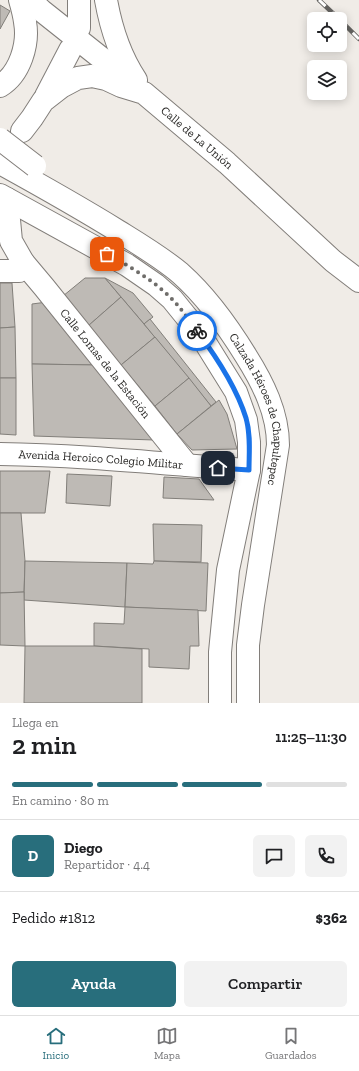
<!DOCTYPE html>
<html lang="es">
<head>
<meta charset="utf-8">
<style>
  :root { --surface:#fff; --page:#f2f2f2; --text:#202124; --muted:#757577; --line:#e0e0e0; --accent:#286e7c }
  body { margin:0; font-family:"Zilla Slab",serif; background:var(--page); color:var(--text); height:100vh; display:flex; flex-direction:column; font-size:15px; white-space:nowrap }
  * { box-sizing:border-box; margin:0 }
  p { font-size:13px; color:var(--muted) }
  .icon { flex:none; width:22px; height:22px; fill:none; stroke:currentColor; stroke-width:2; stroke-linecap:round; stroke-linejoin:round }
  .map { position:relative; height:703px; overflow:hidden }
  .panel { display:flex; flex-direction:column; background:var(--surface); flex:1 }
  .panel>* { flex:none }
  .controls { position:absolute; left:307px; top:12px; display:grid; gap:8px }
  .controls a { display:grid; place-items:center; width:40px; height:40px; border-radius:6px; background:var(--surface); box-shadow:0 2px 10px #0003; font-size:20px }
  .pin { position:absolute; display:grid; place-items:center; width:34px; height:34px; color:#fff; margin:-17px; border-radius:8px; box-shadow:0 2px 6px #0006 }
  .courier { position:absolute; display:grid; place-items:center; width:40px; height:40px; margin:-20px; border:3px solid #1a73e8; border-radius:50%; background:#fff; color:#222; box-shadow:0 1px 5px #0007 }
  .head em { font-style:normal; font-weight:600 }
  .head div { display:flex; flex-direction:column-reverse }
  .head { display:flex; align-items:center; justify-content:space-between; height:68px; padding:0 12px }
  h1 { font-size:26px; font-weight:600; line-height:30px }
  .bar { display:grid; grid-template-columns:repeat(4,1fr); gap:6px 4px; align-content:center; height:48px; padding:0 12px }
  .bar i { height:5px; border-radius:3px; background:var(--line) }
  .bar .active { background:var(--accent) }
  .bar p { grid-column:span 4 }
  .line { display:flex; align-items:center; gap:10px; padding:0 12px; border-top:1px solid var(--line) }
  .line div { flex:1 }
  .round { display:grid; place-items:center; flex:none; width:42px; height:42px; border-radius:6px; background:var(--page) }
  .cta { display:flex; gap:8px; margin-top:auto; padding:8px 12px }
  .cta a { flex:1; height:46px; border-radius:6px; background:var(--accent); color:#fff; font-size:16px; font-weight:600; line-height:46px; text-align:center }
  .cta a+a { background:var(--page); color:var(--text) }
  .tab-bar { display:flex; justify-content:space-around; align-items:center; height:56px; border-top:1px solid var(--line); background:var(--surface); font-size:11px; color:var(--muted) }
  .tab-bar a { display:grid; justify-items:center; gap:2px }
  .tab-bar .active { color:var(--accent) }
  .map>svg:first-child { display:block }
</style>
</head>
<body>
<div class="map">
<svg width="359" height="703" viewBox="0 0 359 703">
  <rect width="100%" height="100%" fill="#f0ece7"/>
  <g fill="#bebab5" stroke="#827f7a">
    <polygon points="0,5 10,11 0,29"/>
    <polygon points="85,278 105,278 121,297 88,326 63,296"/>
    <polygon points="105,278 133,293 153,317 144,324"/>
    <polygon points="0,283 12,283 15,327 0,328"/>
    <polygon points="121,297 155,337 121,365 88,326"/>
    <polygon points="47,302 97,365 32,364 32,304"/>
    <polygon points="150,319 216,402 211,406 144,324"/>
    <polygon points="15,327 16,378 0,378 0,328"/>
    <polygon points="155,337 189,378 155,406 121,365"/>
    <polygon points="32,364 97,365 154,440 34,436"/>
    <polygon points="0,378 16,378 16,435 0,434"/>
    <polygon points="189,378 211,406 177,434 155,406"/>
    <polygon points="219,400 227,414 237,449 192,450 177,434"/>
    <polygon points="0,471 50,471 45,513 0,513"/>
    <polygon points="67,474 112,476 110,506 66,503"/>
    <polygon points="164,477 199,479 214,500 163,498"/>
    <polygon points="0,513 21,513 25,561 24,592 0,593"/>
    <polygon points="153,524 202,525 201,562 154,561"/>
    <polygon points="25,561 127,563 125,607 24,600"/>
    <polygon points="154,561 208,563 206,611 125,607 127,563 153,564"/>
    <polygon points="24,592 25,646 0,645 0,593"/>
    <polygon points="125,607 198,610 199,646 190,646 189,669 149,667 149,649 94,646 94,623 124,624"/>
    <polygon points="25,646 94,646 142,649 142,703 24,703"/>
  </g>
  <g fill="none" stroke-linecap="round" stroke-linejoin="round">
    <defs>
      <g id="minor">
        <polyline points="30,0 42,11 134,84"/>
        <path d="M106 0C111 28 120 56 136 80"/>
        <polyline points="79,28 79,0"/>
        <polyline points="46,96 70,50"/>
        <path id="s1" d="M22 131 32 118 43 101 61 87 78 78 92 76 106 79 121 86 144 93 227 163 333 261 359 281"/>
        <path id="s2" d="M0 198 7 199 11 241 23 262 44 287 187 465"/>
        <polyline points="0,271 19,271 23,262"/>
        <path id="s3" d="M0 454C83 455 166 464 249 470"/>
      </g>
      <g id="major">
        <path d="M0 86C20 74 29 44 25 22 24 14 22 7 20 0"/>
        <path id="s4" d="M0 163C40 185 79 207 118 231 139 244 161 257 180 273 207 297 227 325 246 356 263 383 278 413 278 445L253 605 248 645V703"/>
        <polyline points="0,195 127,265 156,285 172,299 189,320 203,339 236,392 246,420 249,442 249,470 228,570 220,652 220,703"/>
      </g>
    </defs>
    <use href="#minor" stroke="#827e7a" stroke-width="24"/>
    <use href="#major" stroke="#827e7a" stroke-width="24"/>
    <use href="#minor" stroke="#fff" stroke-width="22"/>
    <use href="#major" stroke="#fff" stroke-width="22"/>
    <defs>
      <g id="rail">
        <polyline points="319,0 339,19"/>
        <polyline points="340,20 359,39"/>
      </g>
    </defs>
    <use href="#rail" stroke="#646360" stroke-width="4.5"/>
    <use href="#rail" stroke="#fff" stroke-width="3" stroke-dasharray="9" stroke-linecap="butt"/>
    <defs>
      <polyline id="major-bridge" points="0,139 35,166"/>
    </defs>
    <use href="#major-bridge" stroke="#827e7a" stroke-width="24" stroke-linecap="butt"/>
    <use href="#major-bridge" stroke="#fff" stroke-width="22"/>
  </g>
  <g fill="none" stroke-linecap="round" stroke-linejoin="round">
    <path stroke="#6f6d6a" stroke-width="4" stroke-dasharray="0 7.2" d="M107 254C129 266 153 280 171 298 181 308 189 320 197 331"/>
    <path stroke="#1a73e8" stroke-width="5" d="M197 331C215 355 237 389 246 418 251 435 249 453 249 470L218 468"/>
  </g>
  <g text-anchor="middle" stroke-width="3.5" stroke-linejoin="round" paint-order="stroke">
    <g font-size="12" fill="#2a2927" stroke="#fff">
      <text dy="4" stroke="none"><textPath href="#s1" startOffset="217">Calle de La Unión</textPath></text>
      <text dy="4" stroke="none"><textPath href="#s2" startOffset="204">Calle Lomas de la Estación</textPath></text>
      <text dy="4" stroke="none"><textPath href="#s4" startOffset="373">Calzada Héroes de Chapultepec</textPath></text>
      <text dy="4" stroke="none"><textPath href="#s3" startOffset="101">Avenida Heroico Colegio Militar</textPath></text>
    </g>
  </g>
</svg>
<div class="controls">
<a><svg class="icon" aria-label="locate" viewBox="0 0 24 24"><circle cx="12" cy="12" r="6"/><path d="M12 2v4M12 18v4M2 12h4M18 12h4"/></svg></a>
<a><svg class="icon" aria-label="layers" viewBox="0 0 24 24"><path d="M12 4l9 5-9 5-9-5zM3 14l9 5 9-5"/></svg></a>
</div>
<div class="pin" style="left:107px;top:254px;background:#ea580c"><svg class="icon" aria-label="bag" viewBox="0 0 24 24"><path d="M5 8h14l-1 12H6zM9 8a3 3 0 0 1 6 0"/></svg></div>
<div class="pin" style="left:218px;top:468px;background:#1f2937"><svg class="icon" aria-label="home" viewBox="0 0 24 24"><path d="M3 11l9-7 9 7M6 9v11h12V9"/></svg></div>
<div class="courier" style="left:197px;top:331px"><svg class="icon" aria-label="bike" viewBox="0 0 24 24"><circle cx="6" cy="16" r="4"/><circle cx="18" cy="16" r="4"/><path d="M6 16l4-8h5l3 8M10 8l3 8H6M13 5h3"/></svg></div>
</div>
<section class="panel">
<div class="head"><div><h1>2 min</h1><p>Llega en</p></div><em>11:25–11:30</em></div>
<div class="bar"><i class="active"></i><i class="active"></i><i class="active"></i><i></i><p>En camino · 80 m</p></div>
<div class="line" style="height:72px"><b class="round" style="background:var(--accent);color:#fff">D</b><div><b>Diego</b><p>Repartidor · 4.4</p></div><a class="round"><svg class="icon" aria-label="chat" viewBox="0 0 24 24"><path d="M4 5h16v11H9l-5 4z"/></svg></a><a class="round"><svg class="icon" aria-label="phone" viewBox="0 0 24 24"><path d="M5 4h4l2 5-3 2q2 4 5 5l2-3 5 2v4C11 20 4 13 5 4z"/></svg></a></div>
<div class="line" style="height:52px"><div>Pedido #1812</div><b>$362</b></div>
<div class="cta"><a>Ayuda</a><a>Compartir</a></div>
</section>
<nav class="tab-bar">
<a class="active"><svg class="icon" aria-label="home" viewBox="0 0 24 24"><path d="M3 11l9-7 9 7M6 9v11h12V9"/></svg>Inicio</a>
<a><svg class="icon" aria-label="map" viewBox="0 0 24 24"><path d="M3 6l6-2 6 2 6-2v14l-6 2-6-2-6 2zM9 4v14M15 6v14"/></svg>Mapa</a>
<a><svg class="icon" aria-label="saved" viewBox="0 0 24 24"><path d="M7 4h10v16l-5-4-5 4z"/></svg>Guardados</a>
</nav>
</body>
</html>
